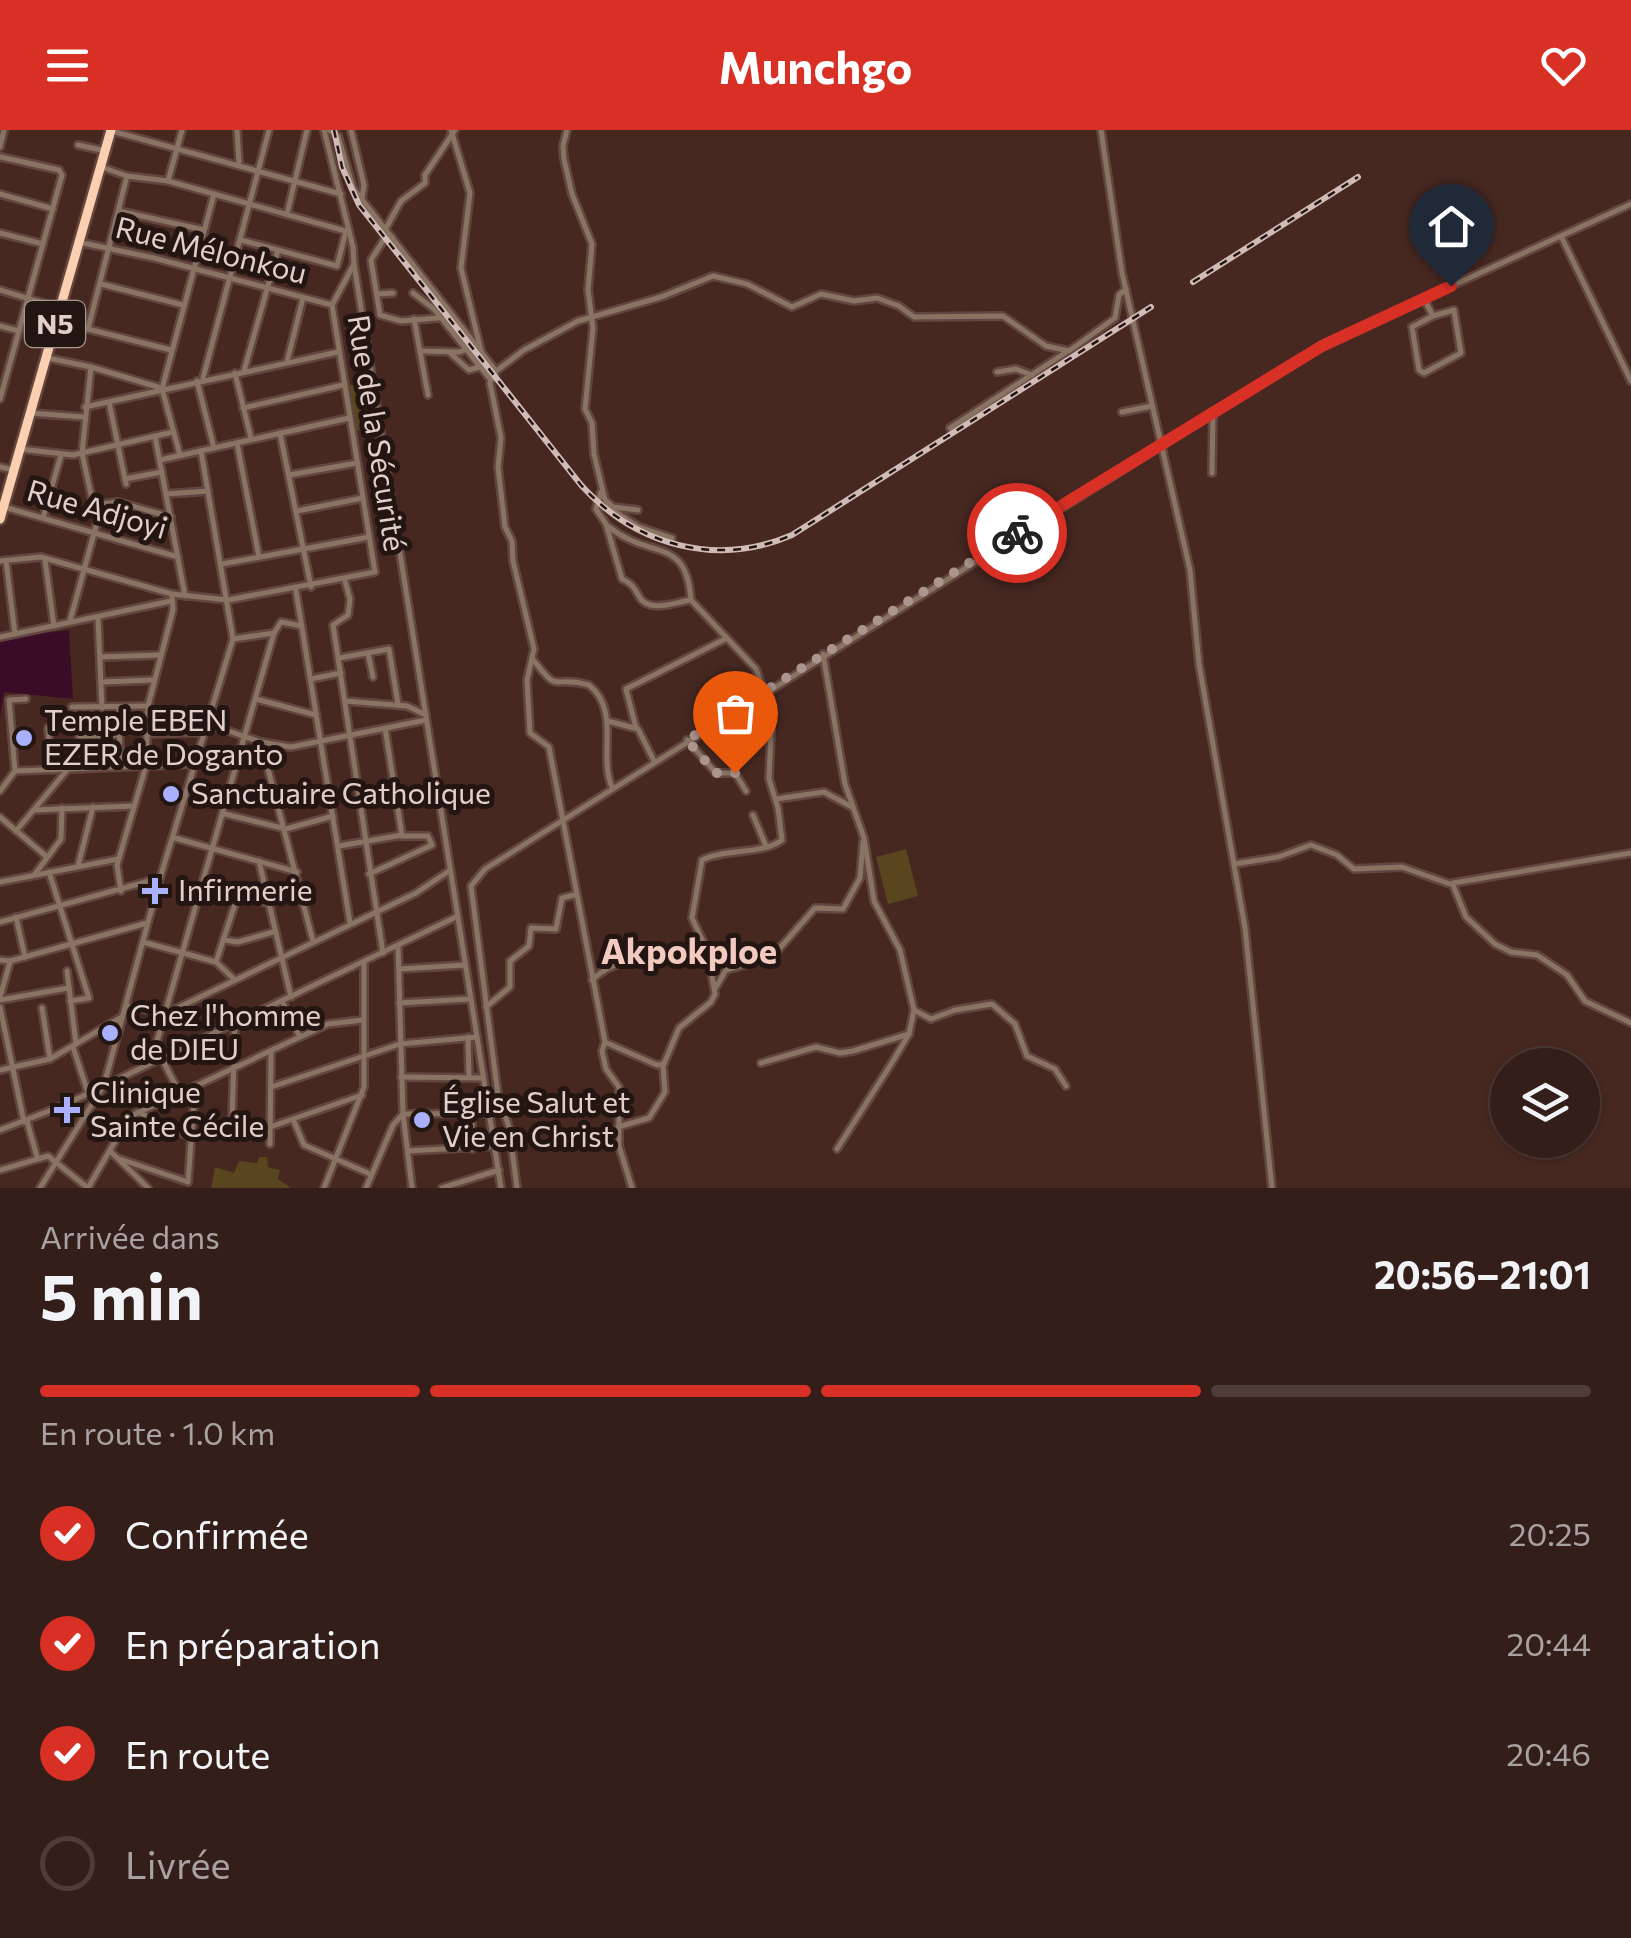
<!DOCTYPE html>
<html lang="fr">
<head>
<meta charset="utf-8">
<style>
  :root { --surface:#341e19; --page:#3c2722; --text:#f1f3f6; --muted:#a9a2a2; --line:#4e3c38; --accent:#d93025 }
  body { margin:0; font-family:Commissioner,sans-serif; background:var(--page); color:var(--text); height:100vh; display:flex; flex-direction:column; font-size:38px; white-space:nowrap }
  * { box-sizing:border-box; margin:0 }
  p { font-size:32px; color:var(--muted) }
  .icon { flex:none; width:55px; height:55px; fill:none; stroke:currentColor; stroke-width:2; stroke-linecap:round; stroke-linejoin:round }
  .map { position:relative; height:1058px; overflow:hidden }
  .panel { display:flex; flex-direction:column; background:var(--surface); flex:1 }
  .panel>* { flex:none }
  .fabs { position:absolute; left:1490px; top:918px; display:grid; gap:20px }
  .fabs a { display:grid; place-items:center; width:110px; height:110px; border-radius:50%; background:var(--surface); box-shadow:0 2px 8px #0004,0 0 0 2px var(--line); font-size:50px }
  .pin { position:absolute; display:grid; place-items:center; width:85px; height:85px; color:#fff; margin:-102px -42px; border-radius:50% 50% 50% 0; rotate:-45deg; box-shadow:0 0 10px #0007 }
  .pin .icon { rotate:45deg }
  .courier { position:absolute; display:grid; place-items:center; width:100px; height:100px; margin:-50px; border:8px solid #d93025; border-radius:50%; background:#fff; color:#222; box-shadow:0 2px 12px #0007 }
  .head em { font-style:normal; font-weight:700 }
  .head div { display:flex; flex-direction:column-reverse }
  .head { display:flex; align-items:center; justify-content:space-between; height:170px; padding:0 40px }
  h1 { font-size:65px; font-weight:700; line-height:75px }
  .bar { display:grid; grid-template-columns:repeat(4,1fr); gap:15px 10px; align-content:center; height:120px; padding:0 40px }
  .bar i { height:12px; border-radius:8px; background:var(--line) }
  .bar .on { background:var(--accent) }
  .bar p { grid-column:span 4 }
  ol { padding:0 40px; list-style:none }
  li { display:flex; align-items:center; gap:30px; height:110px }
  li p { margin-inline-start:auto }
  li .icon { padding:10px; border-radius:50%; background:var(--accent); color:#fff; stroke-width:4 }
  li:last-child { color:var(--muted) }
  li i { width:55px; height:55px; border:5px solid var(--line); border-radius:50% }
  header { display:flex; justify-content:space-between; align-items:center; height:130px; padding:0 40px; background:var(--accent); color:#fff; font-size:45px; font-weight:700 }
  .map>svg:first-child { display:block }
</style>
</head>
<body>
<header><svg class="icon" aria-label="menu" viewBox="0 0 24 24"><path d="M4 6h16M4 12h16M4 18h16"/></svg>Munchgo<svg class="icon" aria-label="heart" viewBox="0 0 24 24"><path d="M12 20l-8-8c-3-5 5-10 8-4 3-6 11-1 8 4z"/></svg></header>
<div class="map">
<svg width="1631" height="1058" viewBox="0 0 1631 1058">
  <rect width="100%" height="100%" fill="#462821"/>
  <g fill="#59451e">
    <polygon points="370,252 378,297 352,301 345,256"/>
    <polygon points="906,719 918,766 888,774 876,727"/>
    <polygon points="259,1027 267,1027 268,1037 280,1040 278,1049 291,1058 211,1058 215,1037 234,1043 239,1031 257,1033"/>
  </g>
  <polygon fill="#3b0c27" points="69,500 73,569 4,562 0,589 0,509"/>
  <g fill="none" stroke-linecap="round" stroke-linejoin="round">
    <polyline stroke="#3b0c27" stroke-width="2.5" points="183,171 190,141"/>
    <defs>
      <g id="minor">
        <polyline points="237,0 239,32"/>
        <polyline points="329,0 338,6 353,58 496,241"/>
        <polyline points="351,0 364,55 362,68"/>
        <polyline points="451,0 470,63 461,138 481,221"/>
        <polyline points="567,0 563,16 564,29 572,64 592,114 588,160 593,198 585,279 592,293 594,324 605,370 613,377 638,380"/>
        <polyline points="1101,0 1122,143 1190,440 1199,534 1245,798 1272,1058"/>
        <polyline points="112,1 341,64"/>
        <polyline points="78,15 101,20"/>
        <polyline points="0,17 4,0"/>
        <polyline points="101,37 127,46 168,51 349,102"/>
        <polyline points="168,51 182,0"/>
        <polyline points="0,64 53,79"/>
        <polyline points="119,81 204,100"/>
        <polyline points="287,84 307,0"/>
        <polyline points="385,100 401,71 425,53 425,45 455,0"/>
        <polyline points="0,103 43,114"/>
        <polyline points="1561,106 1631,251"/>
        <polyline points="392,107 383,111 371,130 380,185 401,191 438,188"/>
        <polyline points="241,110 337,136 346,101"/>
        <polyline points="78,112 154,128 332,175"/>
        <polyline points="354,134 501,1058"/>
        <polyline points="101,154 183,175"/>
        <polyline points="0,160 56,177"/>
        <polyline points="413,163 434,179 490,249"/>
        <polyline points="378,164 393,163"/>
        <polyline points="1424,169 1433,186 1412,197 1419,240 1424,243 1461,223 1454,180 1433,186"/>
        <polyline points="414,189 428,265"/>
        <polyline points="56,191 171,220"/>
        <polyline points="0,196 19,201"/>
        <polyline points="88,199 127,46"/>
        <polyline points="422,221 459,222 476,216"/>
        <polyline points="449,222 469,240 479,237"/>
        <polyline points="48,228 91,237 158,257"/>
        <polyline points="287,232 303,168"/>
        <polyline points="91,237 82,323 93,374 102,374"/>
        <polyline points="244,241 278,120"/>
        <polyline points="997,242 1016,239 1032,245"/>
        <polyline points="235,243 251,308"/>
        <polyline points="203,248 269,0"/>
        <polyline points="197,251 214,318"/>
        <polyline points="0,269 62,45 59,40 1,27"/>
        <polyline points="109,272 126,354"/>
        <polyline points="85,277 338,222"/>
        <polyline points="243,278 343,255"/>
        <polyline points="1122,282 1152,276"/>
        <polyline points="30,283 84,287"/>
        <polyline points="950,298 1065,223"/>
        <polyline points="280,303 311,457"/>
        <polyline points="155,306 185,466"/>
        <polyline points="237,313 259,427"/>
        <polyline points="20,319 73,325 173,302"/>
        <polyline points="180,325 162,259 214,64"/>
        <polyline points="160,330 349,288"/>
        <polyline points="0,337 14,340"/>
        <polyline points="1212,343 1213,281"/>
        <polyline points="289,345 357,333"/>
        <polyline points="125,349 162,342"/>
        <path d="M601 362 596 379 606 394 622 449C634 455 634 458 640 468 650 483 676 472 691 470L756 539 764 561"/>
        <polyline points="166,364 208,361"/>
        <polyline points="102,374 118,372 171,387"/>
        <polyline points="4,377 178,427"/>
        <polyline points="608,377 639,397 672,408"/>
        <polyline points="297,381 363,368"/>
        <polyline points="43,388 61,325"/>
        <path d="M609 397C652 431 686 405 691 470"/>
        <polyline points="45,430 54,496"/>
        <polyline points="0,431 41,427 172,464 228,470 375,442 332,175 354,134 353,117 324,0"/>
        <polyline points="6,431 15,504"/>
        <polyline points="222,434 369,407"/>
        <polyline points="345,451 350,469 348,485 333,495 383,823"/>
        <polyline points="296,461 350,793"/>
        <polyline points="98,489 102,578"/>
        <polyline points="70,491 102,374"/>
        <polyline points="0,507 171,471"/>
        <polyline points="233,509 274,503"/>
        <polyline points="368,523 373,547"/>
        <polyline points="823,524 845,654 864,708 874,771 900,820 914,880 909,904 893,931 837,1019"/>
        <polyline points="100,527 161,525"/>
        <polyline points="339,528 389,519 398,574"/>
        <path d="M532 528C561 567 551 544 589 555 621 581 598 625 612 657"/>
        <polyline points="311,549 341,543"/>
        <polyline points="101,552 153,550"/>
        <polyline points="256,569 316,585"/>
        <polyline points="345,571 407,576 426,585"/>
        <polyline points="72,577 148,576"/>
        <polyline points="119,578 120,637"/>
        <polyline points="608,591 638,599 654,631"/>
        <polyline points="208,594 261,612 291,617 426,590"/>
        <polyline points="48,598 52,640"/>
        <polyline points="636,598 626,559 727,508"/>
        <polyline points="146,604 206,602"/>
        <polyline points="79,606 118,605"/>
        <polyline points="687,610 716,643 735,643 746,661"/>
        <polyline points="261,612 313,811"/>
        <polyline points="15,641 196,634"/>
        <polyline points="0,661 15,641 9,570 26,569"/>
        <polyline points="776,669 824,662 852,677"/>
        <polyline points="34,680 134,676"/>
        <polyline points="225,684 286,699 333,686"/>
        <polyline points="753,685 766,716"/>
        <polyline points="0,687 47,727"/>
        <polyline points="16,701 67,640"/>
        <polyline points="175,708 297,742"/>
        <polyline points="339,716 402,705 385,598"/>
        <polyline points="259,731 291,867"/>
        <polyline points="1234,734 1278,727 1311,715 1337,725 1354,739 1402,737 1453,755 1466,787 1495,814 1511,822 1537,825 1567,845 1585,871 1631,893"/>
        <polyline points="78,736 93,677"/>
        <polyline points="49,742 89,868 70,871"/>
        <polyline points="35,744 61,709 62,678"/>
        <polyline points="369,744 432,715 428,706 401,706"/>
        <polyline points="0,752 118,729"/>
        <polyline points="1453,753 1631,723"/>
        <polyline points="202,757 267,773"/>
        <polyline points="121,761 117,735 146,636 148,576 173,480 172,464"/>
        <polyline points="16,787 25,827"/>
        <polyline points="0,792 160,748"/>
        <polyline points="224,810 238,812 273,802"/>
        <polyline points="143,812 216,832 234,849"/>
        <polyline points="398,815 403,984 412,1058"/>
        <polyline points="0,830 10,831 147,793"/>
        <polyline points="216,832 238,765"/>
        <polyline points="399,839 465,835"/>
        <polyline points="67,841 76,914"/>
        <path d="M592 850C613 830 630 831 659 834"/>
        <polyline points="716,857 726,840 772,827 815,778 843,779 860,748 863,712"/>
        <polyline points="0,867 10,832"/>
        <polyline points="0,870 68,858"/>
        <polyline points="282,871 300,907"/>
        <polyline points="399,873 470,869"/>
        <polyline points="126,876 167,883 416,763 449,741"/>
        <polyline points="0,877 24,992"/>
        <polyline points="486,877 510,857 510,831 529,816 531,798 556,799 562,768 574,765"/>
        <polyline points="42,878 50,929"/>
        <polyline points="914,880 931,889 955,880 992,874 1015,894 1027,926 1055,939 1066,956"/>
        <polyline points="468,907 469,947"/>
        <polyline points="607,913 657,935 664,934"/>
        <polyline points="73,917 88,963"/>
        <polyline points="161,927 179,962"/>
        <polyline points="151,932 274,503 281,492 302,496"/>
        <polyline points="761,933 816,917 840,923 853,921 909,904"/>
        <polyline points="0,940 50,929 120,888"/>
        <polyline points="401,947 483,948"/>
        <polyline points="271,957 400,914 477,907"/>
        <polyline points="138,982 192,1008"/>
        <polyline points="472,983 472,1019"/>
        <polyline points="293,989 304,1015 370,1044"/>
        <polyline points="27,991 37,1027"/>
        <polyline points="232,991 235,894"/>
        <polyline points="270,997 362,965"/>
        <path d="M618 997 649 988 665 962 663 936 679 898 711 872 715 864 708 822 692 788 702 730C726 718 762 725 782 710L778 678 769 649 771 601 762 563"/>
        <polyline points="0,1000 62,976 456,787"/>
        <polyline points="270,1014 271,921"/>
        <polyline points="110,1021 148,1058"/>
        <polyline points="408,1021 495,1016"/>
        <polyline points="120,1029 188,1052 194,971 199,956"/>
        <polyline points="0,1040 48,1026 88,1058"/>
        <polyline points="40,1058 104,955 160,748 233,509 201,321"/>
        <polyline points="88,1058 129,987 328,894 363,890"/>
        <polyline points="324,1058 364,957 364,832"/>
        <polyline points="366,1058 393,995 403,984 504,983"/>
        <polyline points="442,1058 499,1040"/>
        <polyline points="517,1058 509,997 498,965 471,756 485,739 1322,215 1631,74"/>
        <polyline points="632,1058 619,1016 619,957 606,939 602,921 605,912 549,617 530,603 527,550 534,519 513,431 512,411 505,397 498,337 501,308 490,253 496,241 524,220 578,191 661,167 713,146 747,154 792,177 821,164 854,171 877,168 899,176 914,187 1003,186 1046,216 1069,221 1115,188 1119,165 1126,159"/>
      </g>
      <polyline id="highway" points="0,389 111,0"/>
    </defs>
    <use href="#minor" stroke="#62463f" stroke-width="10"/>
    <use href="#highway" stroke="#62463f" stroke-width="14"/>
    <use href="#minor" stroke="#897363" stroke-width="5"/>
    <use href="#highway" stroke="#fbd0b0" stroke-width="9"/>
    <defs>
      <g id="rail">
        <path d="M334 0 342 37 359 75 581 355C635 415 716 438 792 405L1151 177"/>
        <polyline points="1193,152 1358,47"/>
      </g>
    </defs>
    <use href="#rail" stroke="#d0bbb6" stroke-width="6"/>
    <use href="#rail" stroke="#231512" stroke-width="2.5" stroke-dasharray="8" stroke-linecap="butt"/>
  </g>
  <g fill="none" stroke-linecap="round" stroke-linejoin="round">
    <polyline stroke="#ac958f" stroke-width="10" stroke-dasharray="0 18" points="735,643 716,643 687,610 1017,403"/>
    <polyline stroke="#d93025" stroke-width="12" points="1017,403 1322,216 1451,156"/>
  </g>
  <g fill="#a9b0fc" stroke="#231512" stroke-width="4">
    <circle cx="24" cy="608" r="10"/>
    <circle cx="171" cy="664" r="10"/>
    <path d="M150 746h10v10h10v10h-10v10h-10v-10h-10v-10h10z"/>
    <circle cx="110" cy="903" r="10"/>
    <path d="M62 965h10v10h10v10h-10v10h-10v-10h-10v-10h10z"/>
    <circle cx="422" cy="990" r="10"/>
  </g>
  <g text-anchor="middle" stroke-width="10" stroke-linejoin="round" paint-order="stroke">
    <rect fill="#231512" stroke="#a99793" stroke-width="2.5" x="25" y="171" width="60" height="46" rx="8"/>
    <g font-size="28" font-weight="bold" fill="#e3cfca">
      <text x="55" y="204">N5</text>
    </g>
    <g font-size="30" fill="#e3cfca" stroke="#231512">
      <text transform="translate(211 121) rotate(14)" y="10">Rue Mélonkou</text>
      <text transform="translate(376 303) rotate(81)" y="10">Rue de la Sécurité</text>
      <text transform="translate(97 380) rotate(16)" y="10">Rue Adjoyi</text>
    </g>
    <g font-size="30" fill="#e3cfca" stroke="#231512" text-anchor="start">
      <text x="44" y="601">Temple EBEN<tspan x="44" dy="34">EZER de Doganto</tspan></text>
      <text x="191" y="674">Sanctuaire Catholique</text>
      <text x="178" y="771">Infirmerie</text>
      <text x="130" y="896">Chez l'homme<tspan x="130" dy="34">de DIEU</tspan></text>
      <text x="90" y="973">Clinique<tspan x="90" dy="34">Sainte Cécile</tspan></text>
      <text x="442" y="983">Église Salut et<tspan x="442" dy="34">Vie en Christ</tspan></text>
    </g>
    <g font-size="35" font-weight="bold" fill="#f2cac0" stroke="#231512">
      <text x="689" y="834">Akpokploe</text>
    </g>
  </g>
</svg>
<div class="fabs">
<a><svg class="icon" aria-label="layers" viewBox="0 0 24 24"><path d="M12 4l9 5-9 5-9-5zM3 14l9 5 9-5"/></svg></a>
</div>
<div class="pin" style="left:735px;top:643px;background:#ea580c"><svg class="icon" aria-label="bag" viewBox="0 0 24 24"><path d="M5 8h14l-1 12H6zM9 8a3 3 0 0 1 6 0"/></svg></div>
<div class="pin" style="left:1451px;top:156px;background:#1f2937"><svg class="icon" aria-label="home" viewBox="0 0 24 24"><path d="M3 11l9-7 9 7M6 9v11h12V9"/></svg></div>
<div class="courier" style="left:1017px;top:403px"><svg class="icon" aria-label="bike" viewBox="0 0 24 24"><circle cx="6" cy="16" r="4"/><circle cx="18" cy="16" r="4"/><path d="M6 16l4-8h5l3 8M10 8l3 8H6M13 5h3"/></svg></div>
</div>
<section class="panel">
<div class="head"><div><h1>5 min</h1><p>Arrivée dans</p></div><em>20:56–21:01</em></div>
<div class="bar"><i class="on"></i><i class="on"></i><i class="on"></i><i></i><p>En route · 1.0 km</p></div>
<ol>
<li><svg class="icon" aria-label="check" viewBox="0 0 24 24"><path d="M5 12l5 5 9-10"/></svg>Confirmée<p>20:25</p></li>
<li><svg class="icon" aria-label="check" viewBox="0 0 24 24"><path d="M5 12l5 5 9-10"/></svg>En préparation<p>20:44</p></li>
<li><svg class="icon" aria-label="check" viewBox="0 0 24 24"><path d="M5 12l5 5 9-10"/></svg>En route<p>20:46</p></li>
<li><i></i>Livrée</li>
</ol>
</section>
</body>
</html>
